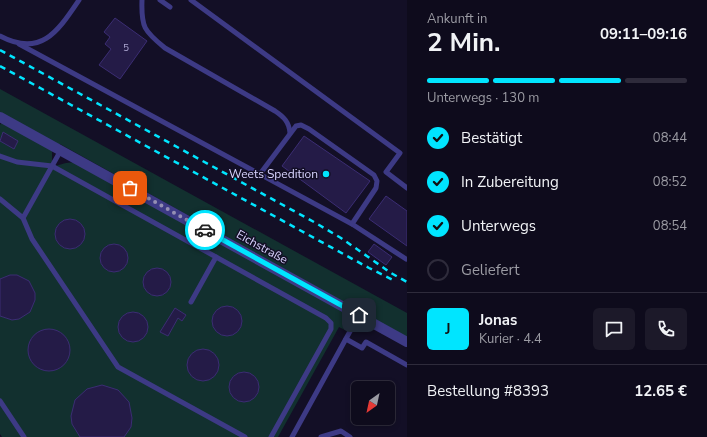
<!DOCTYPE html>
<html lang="de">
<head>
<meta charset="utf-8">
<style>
  :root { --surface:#0e0b1c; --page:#1c1929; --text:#f1f3f6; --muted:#9b9ba3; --line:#2e2b3b; --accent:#00e5ff }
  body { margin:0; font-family:"Nunito Sans",sans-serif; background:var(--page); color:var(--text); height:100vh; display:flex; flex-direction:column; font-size:15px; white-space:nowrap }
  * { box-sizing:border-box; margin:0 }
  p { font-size:13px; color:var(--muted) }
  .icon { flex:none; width:22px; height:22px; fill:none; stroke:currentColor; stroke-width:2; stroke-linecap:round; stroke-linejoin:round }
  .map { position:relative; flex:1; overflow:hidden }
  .sheet { display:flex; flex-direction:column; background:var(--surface); width:300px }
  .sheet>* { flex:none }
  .needle { width:26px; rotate:213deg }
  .tools { position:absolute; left:351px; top:381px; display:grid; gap:8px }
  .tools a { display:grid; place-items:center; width:44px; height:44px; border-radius:6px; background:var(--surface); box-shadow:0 2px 6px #0003,0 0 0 1px var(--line); font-size:20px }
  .pin { position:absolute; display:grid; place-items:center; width:34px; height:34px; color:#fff; margin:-17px; border-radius:8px; box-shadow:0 2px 6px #0006 }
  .courier { position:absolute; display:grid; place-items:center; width:40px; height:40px; margin:-20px; border:3px solid #00e5ff; border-radius:50%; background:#fff; color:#222; box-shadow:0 1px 5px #0007 }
  .summary em { font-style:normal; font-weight:700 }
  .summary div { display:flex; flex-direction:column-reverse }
  .summary { display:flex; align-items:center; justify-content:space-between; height:68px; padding:0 20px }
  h1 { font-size:26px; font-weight:700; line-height:30px }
  .bar { display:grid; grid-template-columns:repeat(4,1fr); gap:6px 4px; align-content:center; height:48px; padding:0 20px }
  .bar i { height:5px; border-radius:3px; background:var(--line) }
  .bar .selected { background:var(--accent) }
  .bar p { grid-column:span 4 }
  .line { display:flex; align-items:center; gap:10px; padding:0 20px; border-top:1px solid var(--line) }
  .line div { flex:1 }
  .round { display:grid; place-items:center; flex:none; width:42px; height:42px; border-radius:6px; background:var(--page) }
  ol { padding:0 20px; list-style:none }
  li { display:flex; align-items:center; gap:12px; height:44px }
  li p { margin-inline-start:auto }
  li .icon { padding:4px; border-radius:50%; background:var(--accent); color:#111; stroke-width:4 }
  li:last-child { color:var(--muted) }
  li i { width:22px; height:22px; border:2px solid var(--line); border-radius:50% }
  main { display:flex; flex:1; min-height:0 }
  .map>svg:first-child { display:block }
</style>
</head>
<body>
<main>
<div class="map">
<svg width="407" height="437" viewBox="0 0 407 437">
  <rect width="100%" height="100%" fill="#130f26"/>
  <path fill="#12302f" d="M0 89 407 313V337L60 144 52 151V166C61 166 66 161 75 163L335 307C346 315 351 316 345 330L339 327 278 437H2L0 434V125L4 119 0 117Z"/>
  <g fill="#241b47" stroke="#3b2d73">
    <polygon points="115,18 147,41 120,79 99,65 111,49 105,44 110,37 104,32"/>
    <polygon points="3,132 18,141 14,149 0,141"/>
    <polygon points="304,136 370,181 346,213 282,166"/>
    <polygon points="386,196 407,211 407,246 369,219"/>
    <circle cx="70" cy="234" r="15"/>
    <circle cx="114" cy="258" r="14"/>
    <polygon points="374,244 392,257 386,265 368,252"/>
    <circle cx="157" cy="282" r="14"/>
    <polygon points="10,275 17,275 29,281 35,293 35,300 30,312 19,319 12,320 0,316 0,279"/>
    <circle cx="227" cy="321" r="15"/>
    <polygon points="175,308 186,315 182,321 178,318 168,336 160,332"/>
    <circle cx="133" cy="327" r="15"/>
    <circle cx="49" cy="350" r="21"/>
    <circle cx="203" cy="365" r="16"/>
    <circle cx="244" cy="387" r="15"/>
    <polygon points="102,385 118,390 129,402 132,418 131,427 124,437 80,437 72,424 71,416 75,400 87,389"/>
  </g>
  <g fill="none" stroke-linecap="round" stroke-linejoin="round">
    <g stroke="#3d3a85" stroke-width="5">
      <path d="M142 0C141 27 144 31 165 48L275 111C284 117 289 122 290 133"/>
      <polyline points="160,0 170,7"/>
      <polyline points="191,0 400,153 386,172 407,188"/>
      <path d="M0 36C41 58 58 31 79 0"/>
      <polyline points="19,44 352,224 406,259"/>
      <polyline points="0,156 17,162 52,166 326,318 331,323 331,329 271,437"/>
      <polyline points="260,174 296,126 301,125 309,129 374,175 377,181 376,188 352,224"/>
      <polyline points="0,199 23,218 61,150"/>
      <polyline points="23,218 32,239 118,367 245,437"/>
      <polyline points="191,302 216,257"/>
      <polyline points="346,339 362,348 366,342 407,365"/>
      <polyline points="0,401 24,437"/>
      <polyline points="292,437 359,315"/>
      <polyline points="321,437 341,431 350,437"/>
    </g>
    <polyline stroke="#3d3a85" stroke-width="10" points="0,117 407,342"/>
    <g stroke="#00e5ff" stroke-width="2.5" stroke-dasharray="6 5" stroke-linecap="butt">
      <polyline points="0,50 314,222 341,238 391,273 407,282"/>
      <polyline points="0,66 369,268 393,280"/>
    </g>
  </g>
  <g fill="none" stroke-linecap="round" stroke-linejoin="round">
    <polyline stroke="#948fb3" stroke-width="4" stroke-dasharray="0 7.2" points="130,188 205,230"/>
    <polyline stroke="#00e5ff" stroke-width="5" points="205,230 359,315"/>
  </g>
  <circle fill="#00e5ff" stroke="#130f26" stroke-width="1.5" cx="326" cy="174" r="4"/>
  <g text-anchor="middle" stroke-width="3" stroke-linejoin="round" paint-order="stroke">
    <g font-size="10" fill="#aca6d1">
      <text x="126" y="51">5</text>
    </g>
    <g font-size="12" fill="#d9d4ff" stroke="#130f26" text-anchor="end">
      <text x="318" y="178">Weets Spedition</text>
    </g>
    <g font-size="12" fill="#d9d4ff" stroke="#130f26">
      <text transform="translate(262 247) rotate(29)" y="4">Eichstraße</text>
    </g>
  </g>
</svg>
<div class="tools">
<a><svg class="needle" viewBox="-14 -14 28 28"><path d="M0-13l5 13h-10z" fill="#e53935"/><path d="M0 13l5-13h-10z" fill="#9b9ba3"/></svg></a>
</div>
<div class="pin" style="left:130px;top:188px;background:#ea580c"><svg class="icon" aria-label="bag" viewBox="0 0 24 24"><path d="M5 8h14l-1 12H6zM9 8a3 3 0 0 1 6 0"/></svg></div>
<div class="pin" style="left:359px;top:315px;background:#1f2937"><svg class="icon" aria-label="home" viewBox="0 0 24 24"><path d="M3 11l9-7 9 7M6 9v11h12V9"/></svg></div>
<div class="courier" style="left:205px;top:230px"><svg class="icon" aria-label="car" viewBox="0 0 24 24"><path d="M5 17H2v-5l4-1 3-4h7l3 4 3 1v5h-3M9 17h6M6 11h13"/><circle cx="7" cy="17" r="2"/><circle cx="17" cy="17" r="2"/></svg></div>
</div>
<section class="sheet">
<div class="summary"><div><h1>2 Min.</h1><p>Ankunft in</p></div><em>09:11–09:16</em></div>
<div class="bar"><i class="selected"></i><i class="selected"></i><i class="selected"></i><i></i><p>Unterwegs · 130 m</p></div>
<ol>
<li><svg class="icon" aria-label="check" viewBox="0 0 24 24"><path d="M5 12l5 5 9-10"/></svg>Bestätigt<p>08:44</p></li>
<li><svg class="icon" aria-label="check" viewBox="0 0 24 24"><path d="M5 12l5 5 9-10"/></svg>In Zubereitung<p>08:52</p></li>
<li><svg class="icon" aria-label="check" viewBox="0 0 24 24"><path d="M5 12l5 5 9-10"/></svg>Unterwegs<p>08:54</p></li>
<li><i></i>Geliefert</li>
</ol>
<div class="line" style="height:72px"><b class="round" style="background:var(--accent);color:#111">J</b><div><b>Jonas</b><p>Kurier · 4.4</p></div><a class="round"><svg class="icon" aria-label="chat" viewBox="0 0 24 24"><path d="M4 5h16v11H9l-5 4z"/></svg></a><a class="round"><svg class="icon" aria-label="phone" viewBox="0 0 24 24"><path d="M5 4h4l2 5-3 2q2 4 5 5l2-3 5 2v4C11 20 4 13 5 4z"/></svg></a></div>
<div class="line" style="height:52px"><div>Bestellung #8393</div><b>12.65 €</b></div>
</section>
</main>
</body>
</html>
